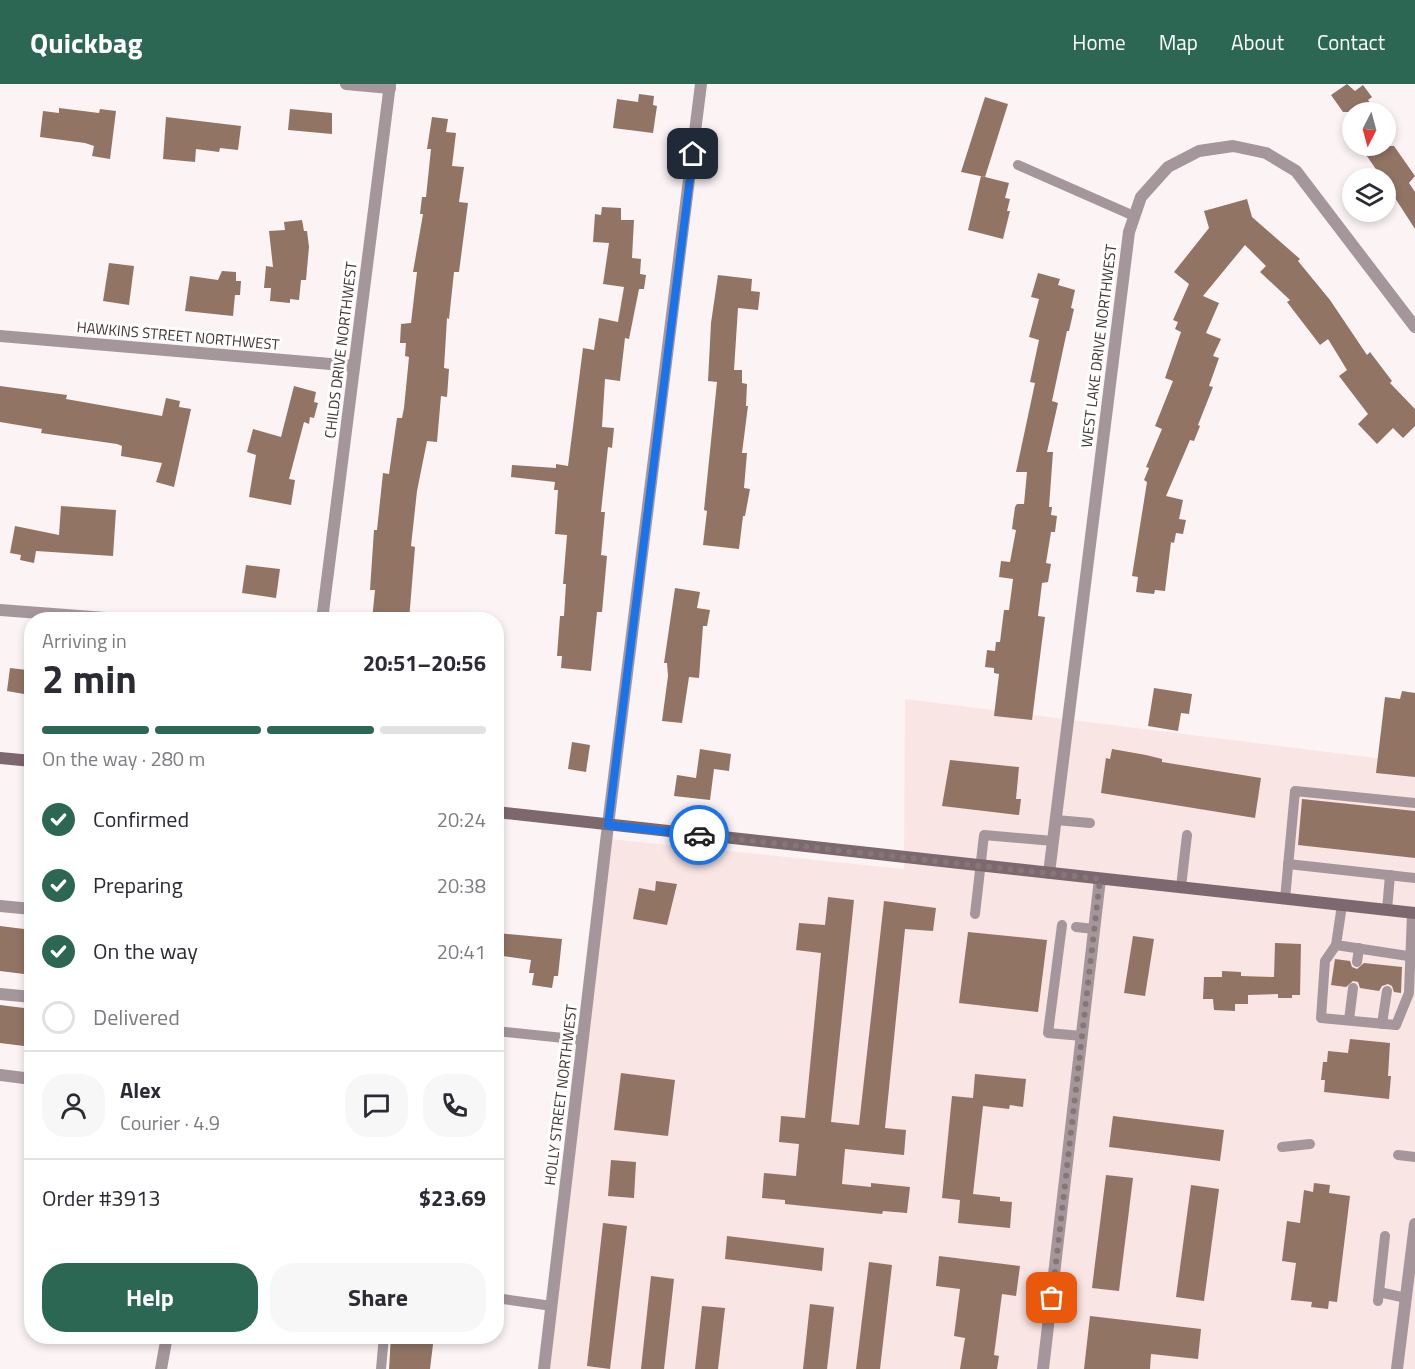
<!DOCTYPE html>
<html lang="en">
<head>
<meta charset="utf-8">
<style>
  :root { --surface:#fff; --page:#f7f7f7; --text:#2b2b33; --muted:#7c7c81; --line:#e1e1e2; --accent:#2b6752 }
  body { margin:0; font-family:"Titillium Web",sans-serif; background:var(--page); color:var(--text); height:100vh; display:flex; flex-direction:column; font-size:22px; white-space:nowrap }
  * { box-sizing:border-box; margin:0 }
  p { font-size:20px; color:var(--muted) }
  .icon { flex:none; width:33px; height:33px; fill:none; stroke:currentColor; stroke-width:2; stroke-linecap:round; stroke-linejoin:round }
  .map { position:relative; flex:1; overflow:hidden }
  .drawer { position:absolute; left:24px; top:528px; width:480px; height:732px; display:flex; flex-direction:column; background:var(--surface); border-radius:24px; box-shadow:0 3px 9px #0003 }
  .drawer>* { flex:none }
  .needle { width:39px; rotate:186deg }
  .tools { position:absolute; left:1342px; top:18px; display:grid; gap:12px }
  .tools a { display:grid; place-items:center; width:54px; height:54px; border-radius:50%; background:var(--surface); box-shadow:0 3px 9px #0003; font-size:30px }
  .pin { position:absolute; display:grid; place-items:center; width:51px; height:51px; color:#fff; margin:-26px; border-radius:12px; box-shadow:0 3px 9px #0006 }
  .courier { position:absolute; display:grid; place-items:center; width:60px; height:60px; margin:-30px; border:4px solid #1a73e8; border-radius:50%; background:#fff; color:#222; box-shadow:0 2px 8px #0007 }
  .head em { font-style:normal; font-weight:700 }
  .head div { display:flex; flex-direction:column-reverse }
  .head { display:flex; align-items:center; justify-content:space-between; height:102px; padding:0 18px }
  h1 { font-size:39px; font-weight:700; line-height:45px }
  .bar { display:grid; grid-template-columns:repeat(4,1fr); gap:9px 6px; align-content:center; height:72px; padding:0 18px }
  .bar i { height:8px; border-radius:4px; background:var(--line) }
  .bar .current { background:var(--accent) }
  .bar p { grid-column:span 4 }
  .line { display:flex; align-items:center; gap:15px; padding:0 18px; border-top:2px solid var(--line) }
  .line div { flex:1 }
  .round { display:grid; place-items:center; flex:none; width:63px; height:63px; border-radius:24px; background:var(--page) }
  ol { padding:0 18px; list-style:none }
  li { display:flex; align-items:center; gap:18px; height:66px }
  li p { margin-inline-start:auto }
  li .icon { padding:6px; border-radius:50%; background:var(--accent); color:#fff; stroke-width:4 }
  li:last-child { color:var(--muted) }
  li i { width:33px; height:33px; border:3px solid var(--line); border-radius:50% }
  .button { display:flex; gap:12px; margin-top:auto; padding:12px 18px }
  .button a { flex:1; height:69px; border-radius:24px; background:var(--accent); color:#fff; font-size:24px; font-weight:700; line-height:69px; text-align:center }
  .button a+a { background:var(--page); color:var(--text) }
  header { display:flex; align-items:center; gap:36px; box-sizing:border-box; height:84px; padding:0 30px; background:var(--accent); color:#fff }
  header strong { font-size:28px }
  nav { display:flex; gap:33px; margin-inline-start:auto; font-size:21px }
  .map>svg:first-child { display:block }
</style>
</head>
<body>
<header>
<strong>Quickbag</strong>
<nav><a>Home</a><a>Map</a><a>About</a><a>Contact</a></nav>
</header>
<div class="map">
<svg width="1415" height="1285" viewBox="0 0 1415 1285">
  <rect width="100%" height="100%" fill="#fcf4f4"/>
  <polygon fill="#f9e5e4" points="905,615 1415,679 1415,1285 547,1285 600,754 904,785"/>
  <g fill="#917464">
    <polygon points="1347,0 1355,7 1363,1 1372,13 1368,16 1377,28 1343,28 1331,11"/>
    <polygon points="639,10 654,12 653,21 657,22 653,49 613,44 617,15 638,18"/>
    <polygon points="985,13 1008,20 985,93 961,88"/>
    <polygon points="59,24 99,29 100,25 116,27 110,75 92,72 94,62 85,59 40,53 43,27 59,29"/>
    <polygon points="290,25 332,29 332,50 288,46"/>
    <polygon points="166,33 241,42 238,66 220,64 219,68 196,65 195,78 163,75"/>
    <polygon points="432,33 448,35 446,48 456,49 452,82 464,83 459,118 468,119 459,188 454,188 449,235 447,234 444,284 449,285 447,313 441,312 437,358 427,357 417,407 411,462 415,463 409,536 372,536 375,506 370,506 374,446 377,446 383,389 389,390 397,334 402,334 404,324 409,273 405,272 406,259 400,259 401,240 411,239 417,188 413,188 423,130 420,130 422,113 426,113 431,65 427,65"/>
    <polygon points="1360,62 1394,62 1415,92 1409,99 1415,108 1415,145 1386,100 1386,94 1382,94"/>
    <polygon points="981,92 1009,99 1005,114 1010,115 1007,127 1010,127 1003,155 968,146"/>
    <polygon points="1247,115 1252,133 1300,175 1298,177 1330,216 1367,271 1370,268 1392,297 1390,299 1415,325 1415,342 1403,354 1393,344 1377,360 1358,340 1368,330 1339,292 1347,286 1328,255 1320,261 1287,218 1290,216 1260,188 1266,182 1245,161 1203,212 1219,219 1206,249 1221,255 1213,272 1219,274 1209,302 1213,303 1198,341 1200,342 1194,357 1190,356 1166,412 1183,416 1179,435 1186,436 1183,450 1176,449 1174,459 1171,458 1165,507 1155,506 1154,510 1136,508 1138,493 1132,492 1147,398 1144,396 1149,384 1146,383 1162,345 1155,342 1173,297 1165,294 1181,248 1175,245 1178,238 1173,236 1189,200 1174,188 1209,144 1204,127"/>
    <polygon points="602,123 621,124 621,136 634,136 632,174 641,175 640,190 646,191 644,205 639,205 629,255 625,254 620,297 605,295 602,343 614,344 612,364 608,363 601,428 605,428 601,471 607,472 602,528 597,528 591,587 561,584 562,572 557,572 560,532 564,532 566,500 563,500 567,451 555,450 558,406 554,406 555,398 511,393 512,381 556,384 556,380 568,382 583,264 594,266 599,234 618,238 624,203 603,200 609,159 593,158 595,130 601,131"/>
    <polygon points="302,136 304,147 307,147 309,163 306,196 301,196 299,216 290,215 290,219 270,217 271,204 264,204 266,182 273,183 269,147 285,146 284,138"/>
    <polygon points="109,179 134,182 129,221 103,217"/>
    <polygon points="222,187 236,188 236,197 241,197 240,211 235,211 233,232 185,227 190,192 218,196"/>
    <polygon points="1038,189 1060,195 1058,201 1075,206 1071,224 1074,225 1069,247 1067,247 1052,317 1058,319 1047,368 1053,368 1049,423 1052,423 1051,431 1057,432 1055,448 1051,448 1046,479 1051,480 1048,498 1042,499 1038,532 1045,533 1032,636 994,632 999,590 994,589 994,584 985,583 987,566 995,567 996,558 1000,558 1004,526 1009,526 1013,495 999,493 1001,477 1010,478 1016,446 1012,445 1015,423 1017,420 1024,420 1027,388 1016,388 1035,299 1030,298 1039,256 1029,253 1039,215 1031,213"/>
    <polygon points="718,191 752,195 751,207 760,208 758,226 738,224 734,286 742,286 742,299 747,300 746,322 748,322 742,369 747,369 744,404 750,405 745,432 743,432 739,465 703,461 707,427 704,426 717,298 708,297 711,239"/>
    <polygon points="0,302 67,311 66,315 162,332 166,314 180,317 179,323 191,325 174,403 156,398 162,379 121,372 122,362 117,360 41,349 42,345 0,338"/>
    <polygon points="294,302 316,308 314,318 318,319 314,334 310,333 309,340 304,338 289,395 295,396 291,421 249,413 256,371 247,368 253,345 281,353"/>
    <polygon points="61,422 116,426 113,472 36,467 34,479 20,476 21,471 10,469 15,442 59,451"/>
    <polygon points="246,481 280,485 276,514 242,509"/>
    <polygon points="675,504 700,508 697,524 710,526 707,542 703,542 699,594 689,593 682,639 662,637 668,592 667,579 664,579"/>
    <polygon points="10,584 27,586 24,610 7,607"/>
    <polygon points="1154,604 1192,610 1189,630 1181,629 1178,647 1148,642"/>
    <polygon points="1402,607 1415,609 1415,693 1376,689 1385,613 1400,615"/>
    <polygon points="572,658 590,661 586,688 568,685"/>
    <polygon points="700,665 731,670 729,687 714,685 710,716 674,712 677,691 696,694"/>
    <polygon points="1112,665 1146,671 1162,675 1162,678 1261,694 1255,734 1101,709 1106,674 1110,675"/>
    <polygon points="950,676 1019,683 1016,715 1021,715 1019,731 942,722"/>
    <polygon points="1302,715 1415,727 1415,774 1298,761"/>
    <polygon points="656,797 677,800 667,841 633,835 639,804 655,807"/>
    <polygon points="828,813 854,816 831,1038 859,1041 884,817 936,824 933,847 905,845 885,1044 906,1046 904,1071 845,1065 842,1100 871,1103 871,1099 910,1103 907,1129 883,1127 882,1130 785,1120 785,1116 762,1114 764,1089 796,1092 799,1060 779,1058 781,1032 805,1034 821,869 796,866 799,839 825,841"/>
    <polygon points="0,842 32,846 32,891 0,887"/>
    <polygon points="968,848 1047,856 1038,928 959,919"/>
    <polygon points="496,849 562,855 558,892 554,892 552,904 532,901 534,889 529,889 531,876 496,871"/>
    <polygon points="1133,852 1154,855 1145,912 1124,909"/>
    <polygon points="1275,859 1301,860 1300,911 1292,911 1292,914 1278,914 1278,910 1248,911 1248,920 1235,920 1235,927 1214,926 1213,915 1203,915 1204,893 1222,893 1222,887 1241,888 1241,892 1274,893"/>
    <polygon points="1335,875 1350,877 1352,883 1357,885 1364,879 1402,883 1401,909 1394,908 1392,902 1388,900 1382,902 1379,907 1360,904 1358,898 1353,897 1346,903 1331,901"/>
    <polygon points="0,921 32,925 32,963 0,959"/>
    <polygon points="1350,955 1390,959 1388,992 1391,992 1389,1015 1324,1008 1325,996 1321,996 1323,978 1327,978 1328,967 1348,969"/>
    <polygon points="621,989 675,996 668,1052 614,1046"/>
    <polygon points="975,990 1026,995 1023,1023 1010,1021 1009,1025 983,1022 973,1110 1000,1113 1000,1117 1012,1118 1010,1144 958,1139 960,1116 942,1114 952,1012 973,1014"/>
    <polygon points="1113,1032 1224,1046 1220,1077 1109,1063"/>
    <polygon points="611,1076 636,1078 634,1114 608,1112"/>
    <polygon points="1106,1091 1133,1094 1119,1207 1092,1204"/>
    <polygon points="1314,1099 1330,1101 1329,1109 1350,1112 1337,1218 1329,1217 1328,1225 1311,1223 1312,1218 1291,1216 1296,1179 1282,1177 1287,1137 1300,1139 1304,1106 1313,1108"/>
    <polygon points="1191,1101 1219,1105 1204,1217 1176,1213"/>
    <polygon points="603,1139 627,1142 610,1285 587,1282"/>
    <polygon points="727,1152 824,1164 822,1187 725,1175"/>
    <polygon points="939,1172 1020,1182 1016,1212 1002,1210 994,1271 999,1272 997,1285 960,1285 965,1254 954,1252 960,1205 936,1202"/>
    <polygon points="869,1178 892,1181 880,1285 856,1285"/>
    <polygon points="651,1192 674,1195 664,1285 641,1285"/>
    <polygon points="810,1220 834,1223 827,1285 803,1285"/>
    <polygon points="702,1222 725,1224 718,1285 695,1285"/>
    <polygon points="1090,1232 1201,1245 1198,1275 1151,1270 1150,1285 1084,1285"/>
    <polygon points="391,1252 434,1252 430,1285 389,1285"/>
  </g>
  <g fill="none" stroke-linecap="round" stroke-linejoin="round">
    <g stroke="#a5969c" stroke-width="10">
      <polyline points="1018,81 1134,132"/>
      <polyline points="1056,736 1090,739"/>
      <polyline points="1288,780 1415,794"/>
      <polyline points="1181,803 1187,751"/>
      <polyline points="1285,815 1295,707 1415,719"/>
      <polyline points="1342,821 1336,861 1415,873"/>
      <polyline points="1387,826 1390,791"/>
      <polyline points="975,830 984,751 1053,757"/>
      <polyline points="1062,841 1048,949 1082,952"/>
      <polyline points="1076,843 1094,845"/>
      <polyline points="1336,861 1325,877 1321,934 1396,941 1409,909 1412,829"/>
      <polyline points="1357,878 1359,864"/>
      <polyline points="1349,936 1353,904"/>
      <polyline points="1382,940 1387,907"/>
      <polyline points="496,947 583,956"/>
      <polyline points="1282,1063 1310,1060"/>
      <polyline points="1398,1071 1415,1073"/>
      <polyline points="1379,1208 1406,1214"/>
      <polyline points="496,1214 552,1222"/>
      <polyline points="1378,1217 1385,1152"/>
      <polyline points="381,1285 384,1252"/>
    </g>
    <g stroke="#a5969c" stroke-width="12">
      <polyline points="346,0 390,4"/>
      <polyline points="0,252 354,282"/>
      <polyline points="0,526 132,536"/>
      <polyline points="322,536 390,0"/>
      <polyline points="1049,789 1129,148 1141,113 1168,83 1199,67 1233,62 1266,69 1296,87 1415,243"/>
      <polyline points="0,822 32,825"/>
      <polyline points="0,910 32,913"/>
      <polyline points="0,991 32,995"/>
      <polyline points="161,1285 167,1252"/>
      <polyline points="544,1285 608,741 701,0"/>
      <polyline points="1043,1285 1100,795"/>
    </g>
    <polyline stroke="#a5969c" stroke-width="12" points="1397,1285 1415,1140"/>
    <g stroke="#7e6870" stroke-width="12">
      <polyline points="0,674 32,677"/>
      <polyline points="496,728 1415,829"/>
    </g>
  </g>
  <g fill="none" stroke-linecap="round" stroke-linejoin="round">
    <polyline stroke="#847777" stroke-width="6" stroke-dasharray="0 10.8" points="699,751 1100,795 1052,1214"/>
    <polyline stroke="#1a73e8" stroke-width="8" points="693,70 608,741 699,751"/>
  </g>
  <g text-anchor="middle" stroke-width="6" stroke-linejoin="round" paint-order="stroke">
    <g font-size="15" fill="#433433" stroke="#fff">
      <text transform="translate(178 252) rotate(5)" y="5">HAWKINS STREET NORTHWEST</text>
      <text transform="translate(1099 262) rotate(-83)" y="5">WEST LAKE DRIVE NORTHWEST</text>
      <text transform="translate(341 266) rotate(-83)" y="5">CHILDS DRIVE NORTHWEST</text>
      <text transform="translate(561 1011) rotate(-83)" y="5">HOLLY STREET NORTHWEST</text>
    </g>
  </g>
</svg>
<div class="tools">
<a><svg class="needle" viewBox="-14 -14 28 28"><path d="M0-13l5 13h-10z" fill="#e53935"/><path d="M0 13l5-13h-10z" fill="#7c7c81"/></svg></a>
<a><svg class="icon" aria-label="layers" viewBox="0 0 24 24"><path d="M12 4l9 5-9 5-9-5zM3 14l9 5 9-5"/></svg></a>
</div>
<div class="pin" style="left:1052px;top:1214px;background:#ea580c"><svg class="icon" aria-label="bag" viewBox="0 0 24 24"><path d="M5 8h14l-1 12H6zM9 8a3 3 0 0 1 6 0"/></svg></div>
<div class="pin" style="left:693px;top:70px;background:#1f2937"><svg class="icon" aria-label="home" viewBox="0 0 24 24"><path d="M3 11l9-7 9 7M6 9v11h12V9"/></svg></div>
<div class="courier" style="left:699px;top:751px"><svg class="icon" aria-label="car" viewBox="0 0 24 24"><path d="M5 17H2v-5l4-1 3-4h7l3 4 3 1v5h-3M9 17h6M6 11h13"/><circle cx="7" cy="17" r="2"/><circle cx="17" cy="17" r="2"/></svg></div>
<section class="drawer">
<div class="head"><div><h1>2 min</h1><p>Arriving in</p></div><em>20:51–20:56</em></div>
<div class="bar"><i class="current"></i><i class="current"></i><i class="current"></i><i></i><p>On the way · 280 m</p></div>
<ol>
<li><svg class="icon" aria-label="check" viewBox="0 0 24 24"><path d="M5 12l5 5 9-10"/></svg>Confirmed<p>20:24</p></li>
<li><svg class="icon" aria-label="check" viewBox="0 0 24 24"><path d="M5 12l5 5 9-10"/></svg>Preparing<p>20:38</p></li>
<li><svg class="icon" aria-label="check" viewBox="0 0 24 24"><path d="M5 12l5 5 9-10"/></svg>On the way<p>20:41</p></li>
<li><i></i>Delivered</li>
</ol>
<div class="line" style="height:108px"><a class="round"><svg class="icon" aria-label="person" viewBox="0 0 24 24"><circle cx="12" cy="8" r="4"/><path d="M4 21q1-7 8-7t8 7"/></svg></a><div><b>Alex</b><p>Courier · 4.9</p></div><a class="round"><svg class="icon" aria-label="chat" viewBox="0 0 24 24"><path d="M4 5h16v11H9l-5 4z"/></svg></a><a class="round"><svg class="icon" aria-label="phone" viewBox="0 0 24 24"><path d="M5 4h4l2 5-3 2q2 4 5 5l2-3 5 2v4C11 20 4 13 5 4z"/></svg></a></div>
<div class="line" style="height:78px"><div>Order #3913</div><b>$23.69</b></div>
<div class="button"><a>Help</a><a>Share</a></div>
</section>
</div>
</body>
</html>
